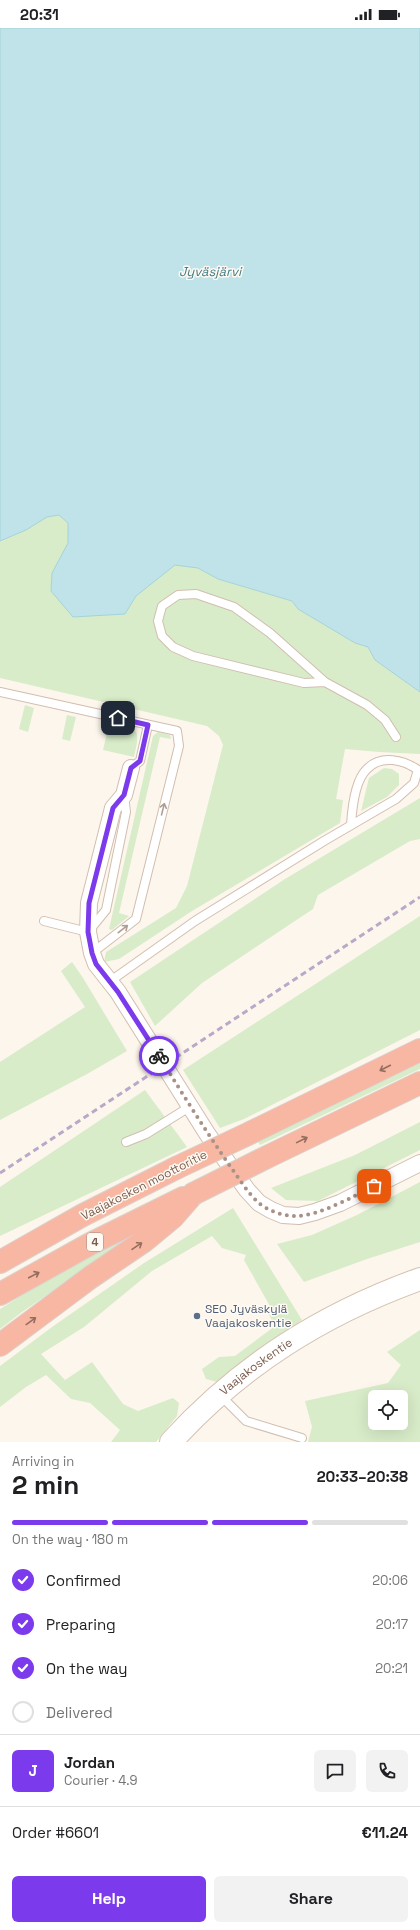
<!DOCTYPE html>
<html lang="en">
<head>
<meta charset="utf-8">
<style>
  :root { --surface:#fff; --page:#f2f2f2; --text:#202124; --muted:#757577; --line:#e0e0e0; --accent:#7c3aed }
  body { margin:0; font-family:"Space Grotesk",sans-serif; background:var(--page); color:var(--text); height:100vh; display:flex; flex-direction:column; font-size:15px; white-space:nowrap }
  * { box-sizing:border-box; margin:0 }
  p { font-size:13px; color:var(--muted) }
  .icon { flex:none; width:22px; height:22px; fill:none; stroke:currentColor; stroke-width:2; stroke-linecap:round; stroke-linejoin:round }
  .map { position:relative; height:1414px; overflow:hidden }
  .panel { display:flex; flex-direction:column; background:var(--surface); flex:1 }
  .panel>* { flex:none }
  .buttons { position:absolute; left:368px; top:1362px; display:grid; gap:8px }
  .buttons a { display:grid; place-items:center; width:40px; height:40px; border-radius:6px; background:var(--surface); box-shadow:0 4px 16px #0002; font-size:20px }
  .pin { position:absolute; display:grid; place-items:center; width:34px; height:34px; color:#fff; margin:-17px; border-radius:8px; box-shadow:0 2px 6px #0006 }
  .courier { position:absolute; display:grid; place-items:center; width:40px; height:40px; margin:-20px; border:3px solid #7c3aed; border-radius:50%; background:#fff; color:#222; box-shadow:0 1px 5px #0007 }
  .overview em { font-style:normal; font-weight:700 }
  .overview div { display:flex; flex-direction:column-reverse }
  .overview { display:flex; align-items:center; justify-content:space-between; height:68px; padding:0 12px }
  h1 { font-size:26px; font-weight:700; line-height:30px }
  .bar { display:grid; grid-template-columns:repeat(4,1fr); gap:6px 4px; align-content:center; height:48px; padding:0 12px }
  .bar i { height:5px; border-radius:3px; background:var(--line) }
  .bar .active { background:var(--accent) }
  .bar p { grid-column:span 4 }
  .line { display:flex; align-items:center; gap:10px; padding:0 12px; border-top:1px solid var(--line) }
  .line div { flex:1 }
  .round { display:grid; place-items:center; flex:none; width:42px; height:42px; border-radius:6px; background:var(--page) }
  ol { padding:0 12px; list-style:none }
  li { display:flex; align-items:center; gap:12px; height:44px }
  li p { margin-inline-start:auto }
  li .icon { padding:4px; border-radius:50%; background:var(--accent); color:#fff; stroke-width:4 }
  li:last-child { color:var(--muted) }
  li i { width:22px; height:22px; border:2px solid var(--line); border-radius:50% }
  .cta { display:flex; gap:8px; margin-top:auto; padding:8px 12px }
  .cta a { flex:1; height:46px; border-radius:6px; background:var(--accent); color:#fff; font-size:16px; font-weight:700; line-height:46px; text-align:center }
  .cta a+a { background:var(--page); color:var(--text) }
  .status { display:flex; justify-content:space-between; align-items:center; height:28px; padding:0 20px; background:var(--surface); direction:ltr }
  .status svg { height:11px; fill:currentColor }
  .map>svg:first-child { display:block }
</style>
</head>
<body>
<div class="status"><b>20:31</b><svg viewBox="0 0 49 12"><path d="M0 12V9h3v3zM5 12V6h3v6zM10 12V3h3v9zM15 12V0h3v12zM26 1h20v11H26zM47 4h2v5h-2z"/></svg></div>
<div class="map">
<svg width="420" height="1414" viewBox="0 0 420 1414">
  <rect width="100%" height="100%" fill="#fdf6ec"/>
  <g fill="#d8ecc9" fill-rule="evenodd">
    <polygon points="10,459 198,540 218,551 292,573 298,581 355,615 368,619 375,632 420,664 420,726 379,724 345,721 336,771 343,772 340,795 192,883 119,931 104,934 106,924 176,880 187,858 223,717 219,708 207,698 0,650 0,465"/>
    <polygon points="25,677 34,680 28,704 19,701"/>
    <polygon points="67,687 76,689 70,713 62,711"/>
    <path d="M109 696C139 701 141 699 134 729L103 722Z"/>
    <polygon points="158,704 170,707 171,711 160,709 119,885 129,888 112,902 109,901 153,708"/>
    <polygon points="384,740 392,741 399,746 399,757 387,769 361,783 369,750"/>
    <polygon points="420,770 420,811 410,813 318,867 313,881 202,955 155,998 130,954 285,851"/>
    <polygon points="420,888 420,1002 244,1091 220,1100 183,1042"/>
    <polygon points="72,934 83,950 127,1023 87,1046 0,1092 0,1034 85,979 61,943"/>
    <polygon points="420,1035 420,1041 260,1117 257,1112"/>
    <polygon points="145,1062 187,1119 0,1208 0,1159"/>
    <polygon points="420,1094 420,1122 318,1173 286,1172 271,1160 355,1127"/>
    <polygon points="420,1154 420,1214 367,1231 304,1254 277,1216 312,1207 357,1187"/>
    <polygon points="233,1180 302,1292 217,1354 206,1351 202,1341 219,1329 235,1328 275,1298 267,1283 271,1280 244,1232 246,1227 222,1220 212,1208 152,1243 84,1299 41,1326 65,1352 92,1334 123,1376 138,1383 173,1370 179,1375 177,1388 156,1414 111,1414 120,1402 90,1375 71,1371 46,1347 26,1359 0,1379 0,1338 52,1299 144,1235"/>
    <polygon points="151,1196 22,1284 0,1301 0,1281 37,1258"/>
    <path d="M420 1302V1414H308L312 1399 305 1373 388 1355 401 1337 387 1324ZM375 1369H401V1395H375Z"/>
  </g>
  <polygon fill="#bfe3e8" stroke="#a5d3da" points="0,0 420,0 420,664 375,632 368,619 355,615 298,581 292,573 218,551 198,540 175,537 136,568 125,586 73,589 51,563 52,545 68,515 68,495 59,487 47,489 26,502 0,513"/>
  <g fill="none" stroke-linecap="round" stroke-linejoin="round">
    <defs>
      <g id="service">
        <polyline points="325,654 304,655 193,628 173,619 162,608 158,593 162,578 178,567 196,566 234,579 270,605 325,654 367,677 385,692 396,709"/>
        <polyline points="0,664 177,703 179,718 136,891 92,925"/>
        <polyline points="131,740 140,733 148,697"/>
        <polyline points="44,893 88,904 106,882 126,784 124,768"/>
        <path d="M109 954 195 893 324 813 396 771 414 755 418 742C404 732 381 726 367 741 355 752 352 781 351 797"/>
        <polyline points="126,1114 146,1106 191,1078"/>
        <polyline points="220,1367 246,1393 302,1410"/>
      </g>
      <polyline id="minor" points="131,740 124,767 113,780 89,875 88,904 92,925 96,936 118,964 208,1107 247,1162 259,1175 271,1182 283,1187 299,1188 315,1184 340,1175 420,1135"/>
      <g id="secondary">
        <path id="s1" d="M171 1414C241 1337 323 1286 420 1251"/>
      </g>
      <g id="motorway">
        <polyline points="252,1104 420,1022"/>
        <polyline points="267,1129 420,1055"/>
        <polyline points="0,1234 83,1187 176,1140"/>
        <polyline points="0,1266 90,1216 183,1170"/>
        <polyline points="0,1317 91,1249 144,1213 173,1189 193,1166"/>
      </g>
    </defs>
    <use href="#service" stroke="#d1beb0" stroke-width="10"/>
    <use href="#minor" stroke="#d1beb0" stroke-width="18"/>
    <use href="#secondary" stroke="#d6c0b0" stroke-width="24"/>
    <use href="#motorway" stroke="#dad1cd" stroke-width="24"/>
    <use href="#service" stroke="#fff" stroke-width="8"/>
    <use href="#minor" stroke="#fff" stroke-width="16"/>
    <use href="#secondary" stroke="#fff" stroke-width="22"/>
    <use href="#motorway" stroke="#f7b7a3" stroke-width="22"/>
    <polyline stroke="#b9a8c9" stroke-width="3" stroke-dasharray="6 4" stroke-linecap="butt" points="0,1145 420,869"/>
    <defs>
      <g id="motorway-bridge">
        <polyline points="176,1140 252,1104"/>
        <polyline points="193,1166 267,1129"/>
      </g>
    </defs>
    <use href="#motorway-bridge" stroke="#dad1cd" stroke-width="24" stroke-linecap="butt"/>
    <use href="#motorway-bridge" stroke="#f7b7a3" stroke-width="22"/>
  </g>
  <defs><path id="oneway-shaft" d="M-6 0H5M1.5-3L5.5 0L1.5 3" fill="none" stroke-width="1.6" stroke-linecap="round" stroke-linejoin="round"/></defs>
  <g stroke="#af9d94">
    <use href="#oneway-shaft" transform="translate(163 781) rotate(-76)"/>
    <use href="#oneway-shaft" transform="translate(123 901) rotate(-38)"/>
  </g>
  <g stroke="#936e5e">
    <use href="#oneway-shaft" transform="translate(385 1040) rotate(153)"/>
    <use href="#oneway-shaft" transform="translate(302 1112) rotate(-26)"/>
    <use href="#oneway-shaft" transform="translate(137 1218) rotate(-34)"/>
    <use href="#oneway-shaft" transform="translate(34 1247) rotate(-28)"/>
    <use href="#oneway-shaft" transform="translate(31 1293) rotate(-36)"/>
  </g>
  <g fill="none" stroke-linecap="round" stroke-linejoin="round">
    <path stroke="#a89285" stroke-width="4" stroke-dasharray="0 7.2" d="M159 1028C182 1065 205 1102 230 1138 239 1150 248 1166 260 1176 271 1184 283 1188 297 1188 318 1188 355 1168 374 1158"/>
    <polyline stroke="#7c3aed" stroke-width="5" points="118,690 148,697 140,733 131,740 124,767 113,780 89,875 88,904 92,925 96,936 118,964 159,1028"/>
  </g>
  <circle fill="#5c6f8a" stroke="#fffaf3" stroke-width="1.5" cx="197" cy="1288" r="4"/>
  <g text-anchor="middle" stroke-width="3" stroke-linejoin="round" paint-order="stroke">
    <rect fill="#fffaf3" stroke="#a28b7f" stroke-width="1" x="87" y="1205" width="16" height="18" rx="3"/>
    <g font-size="11" font-weight="bold" fill="#7a5c4d">
      <text x="95" y="1218">4</text>
    </g>
    <g font-size="12" fill="#7a5c4d" stroke="#fffaf3">
      <text transform="translate(144 1157) rotate(-27)" y="4">Vaajakosken moottoritie</text>
      <text dy="4" stroke="none"><textPath href="#s1" startOffset="114">Vaajakoskentie</textPath></text>
    </g>
    <g font-size="12" fill="#4e5e75" stroke="#fffaf3" text-anchor="start">
      <text x="205" y="1285">SEO Jyväskylä<tspan x="205" dy="14">Vaajakoskentie</tspan></text>
    </g>
    <g font-size="13" font-style="italic" fill="#437c86" stroke="#fffaf3">
      <text x="210" y="248">Jyväsjärvi</text>
    </g>
  </g>
</svg>
<div class="buttons">
<a><svg class="icon" aria-label="locate" viewBox="0 0 24 24"><circle cx="12" cy="12" r="6"/><path d="M12 2v4M12 18v4M2 12h4M18 12h4"/></svg></a>
</div>
<div class="pin" style="left:374px;top:1158px;background:#ea580c"><svg class="icon" aria-label="bag" viewBox="0 0 24 24"><path d="M5 8h14l-1 12H6zM9 8a3 3 0 0 1 6 0"/></svg></div>
<div class="pin" style="left:118px;top:690px;background:#1f2937"><svg class="icon" aria-label="home" viewBox="0 0 24 24"><path d="M3 11l9-7 9 7M6 9v11h12V9"/></svg></div>
<div class="courier" style="left:159px;top:1028px"><svg class="icon" aria-label="bike" viewBox="0 0 24 24"><circle cx="6" cy="16" r="4"/><circle cx="18" cy="16" r="4"/><path d="M6 16l4-8h5l3 8M10 8l3 8H6M13 5h3"/></svg></div>
</div>
<section class="panel">
<div class="overview"><div><h1>2 min</h1><p>Arriving in</p></div><em>20:33–20:38</em></div>
<div class="bar"><i class="active"></i><i class="active"></i><i class="active"></i><i></i><p>On the way · 180 m</p></div>
<ol>
<li><svg class="icon" aria-label="check" viewBox="0 0 24 24"><path d="M5 12l5 5 9-10"/></svg>Confirmed<p>20:06</p></li>
<li><svg class="icon" aria-label="check" viewBox="0 0 24 24"><path d="M5 12l5 5 9-10"/></svg>Preparing<p>20:17</p></li>
<li><svg class="icon" aria-label="check" viewBox="0 0 24 24"><path d="M5 12l5 5 9-10"/></svg>On the way<p>20:21</p></li>
<li><i></i>Delivered</li>
</ol>
<div class="line" style="height:72px"><b class="round" style="background:var(--accent);color:#fff">J</b><div><b>Jordan</b><p>Courier · 4.9</p></div><a class="round"><svg class="icon" aria-label="chat" viewBox="0 0 24 24"><path d="M4 5h16v11H9l-5 4z"/></svg></a><a class="round"><svg class="icon" aria-label="phone" viewBox="0 0 24 24"><path d="M5 4h4l2 5-3 2q2 4 5 5l2-3 5 2v4C11 20 4 13 5 4z"/></svg></a></div>
<div class="line" style="height:52px"><div>Order #6601</div><b>€11.24</b></div>
<div class="cta"><a>Help</a><a>Share</a></div>
</section>
</body>
</html>
